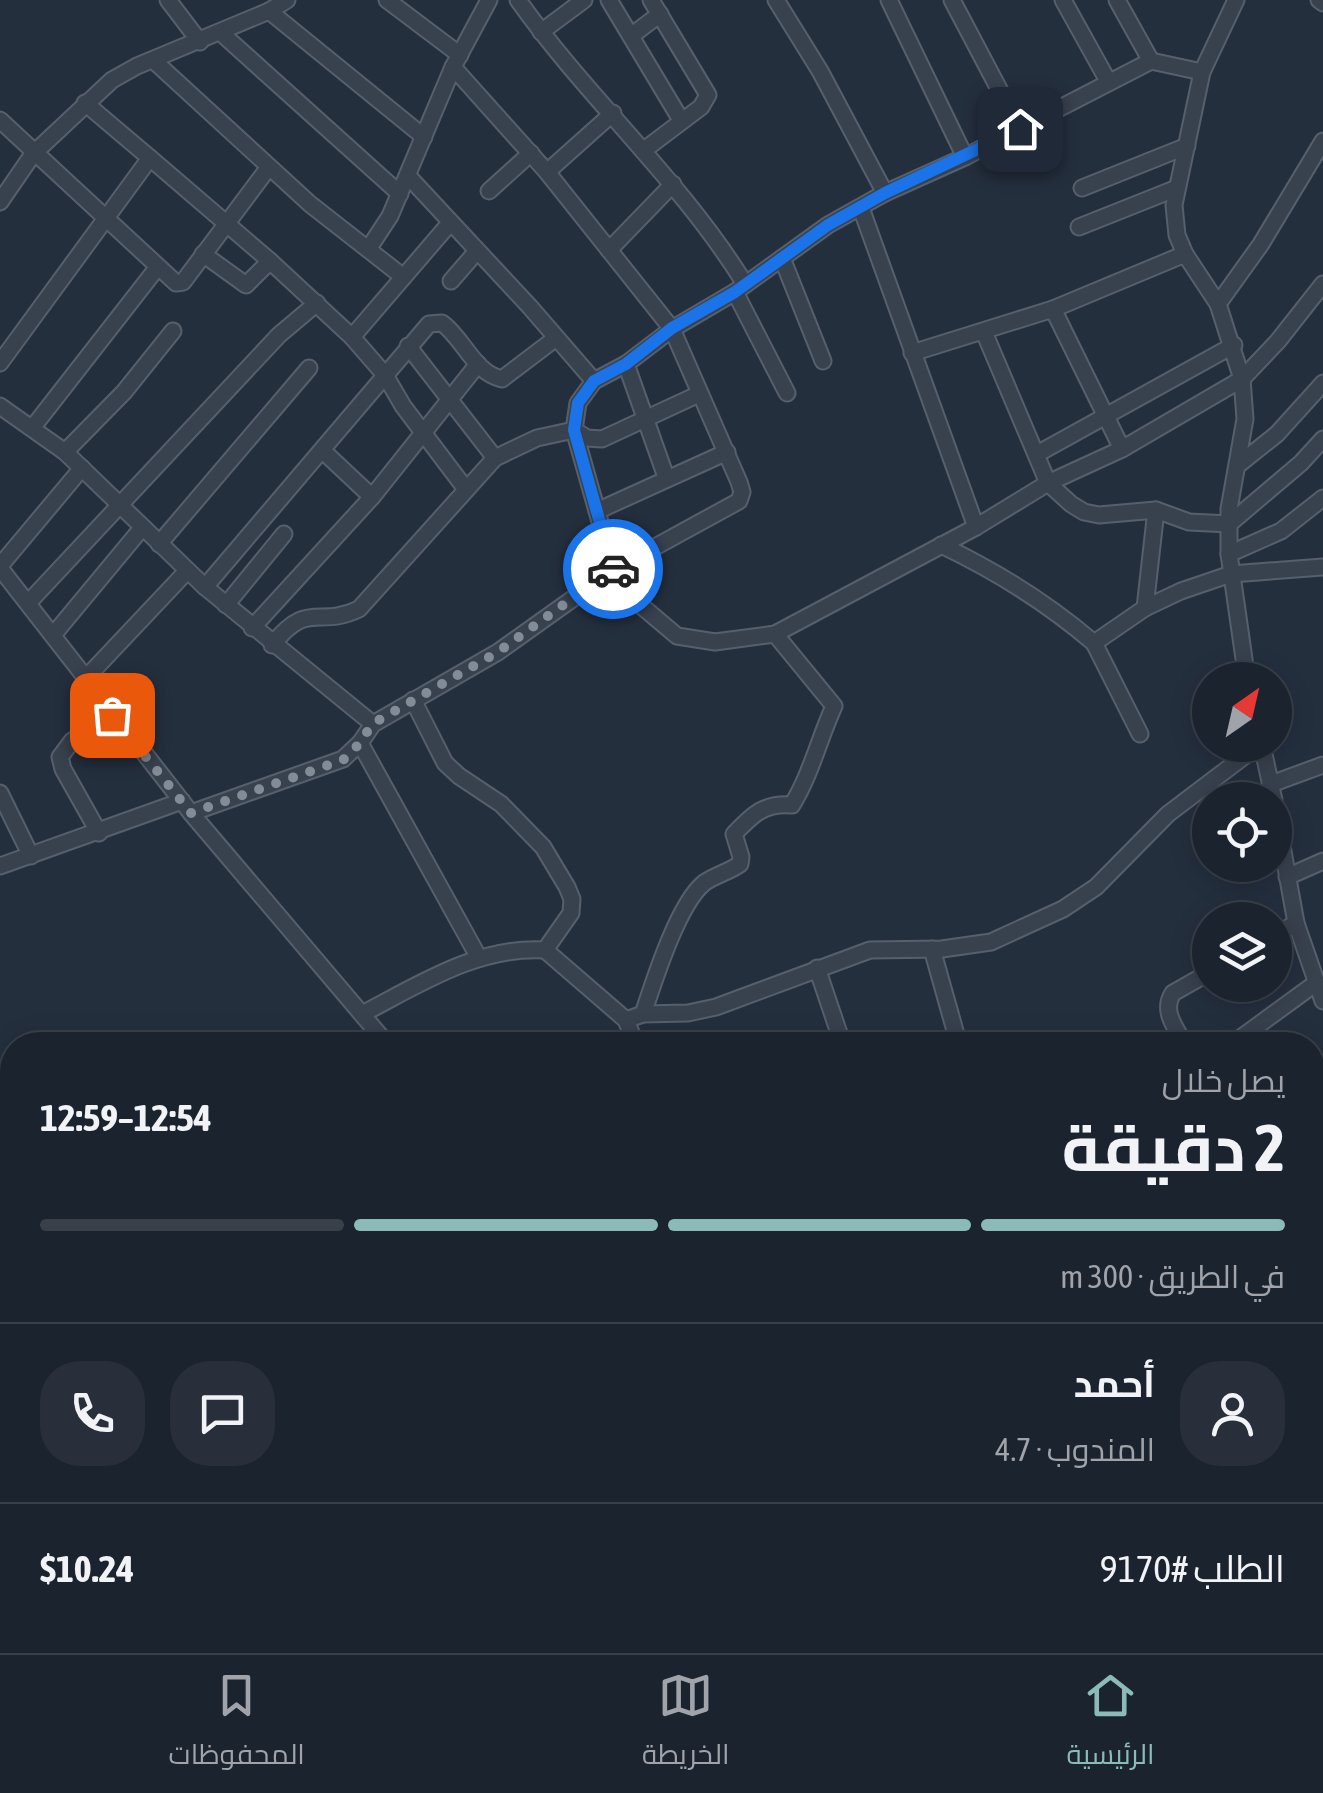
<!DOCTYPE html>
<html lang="ar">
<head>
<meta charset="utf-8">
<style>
  :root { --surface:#1b232e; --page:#282f3a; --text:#f1f3f6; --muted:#a0a4aa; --line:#39404a; --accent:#8bbbb9 }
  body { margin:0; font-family:"Asap Condensed",Cairo,sans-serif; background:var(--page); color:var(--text); direction:rtl; height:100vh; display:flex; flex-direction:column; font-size:38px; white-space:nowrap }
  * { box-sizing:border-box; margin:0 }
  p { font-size:32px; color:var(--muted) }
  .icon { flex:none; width:55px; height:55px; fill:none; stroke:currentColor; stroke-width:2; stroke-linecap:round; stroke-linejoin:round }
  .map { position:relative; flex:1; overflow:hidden; direction:ltr }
  .panel { position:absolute; left:0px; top:1032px; width:1325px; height:622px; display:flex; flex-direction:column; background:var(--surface); border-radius:40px 40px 0 0; box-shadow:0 5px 25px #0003,0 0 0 2px var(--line); direction:rtl }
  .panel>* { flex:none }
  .needle { width:65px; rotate:34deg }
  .fabs { position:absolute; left:1192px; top:662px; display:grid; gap:20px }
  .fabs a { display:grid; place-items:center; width:100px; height:100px; border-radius:50%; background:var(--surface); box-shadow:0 5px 25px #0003,0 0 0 2px var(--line); font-size:50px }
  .pin { position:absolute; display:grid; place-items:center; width:85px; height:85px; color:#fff; margin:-42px; border-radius:20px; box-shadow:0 5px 15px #0006 }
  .courier { position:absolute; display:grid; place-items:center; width:100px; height:100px; margin:-50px; border:8px solid #1a73e8; border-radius:50%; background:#fff; color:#222; box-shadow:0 2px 12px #0007 }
  .headline em { font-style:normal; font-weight:700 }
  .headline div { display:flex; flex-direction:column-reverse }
  .headline { display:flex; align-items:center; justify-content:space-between; height:170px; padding:0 40px }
  h1 { font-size:65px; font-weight:700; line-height:75px }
  .bar { display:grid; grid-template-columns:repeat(4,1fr); gap:15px 10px; align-content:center; height:120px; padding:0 40px }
  .bar i { height:12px; border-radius:8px; background:var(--line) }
  .bar .current { background:var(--accent) }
  .bar p { grid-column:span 4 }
  .line { display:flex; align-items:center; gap:25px; padding:0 40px; border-top:2px solid var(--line) }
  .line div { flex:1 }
  .round { display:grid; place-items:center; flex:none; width:105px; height:105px; border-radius:40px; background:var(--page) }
  .tab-bar { display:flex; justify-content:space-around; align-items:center; height:140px; border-top:2px solid var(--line); background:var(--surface); font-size:28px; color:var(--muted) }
  .tab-bar a { display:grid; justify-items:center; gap:5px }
  .tab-bar .current { color:var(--accent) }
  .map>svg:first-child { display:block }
</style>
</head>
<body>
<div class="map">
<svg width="1323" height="1653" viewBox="0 0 1323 1653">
  <rect width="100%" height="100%" fill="#242f3e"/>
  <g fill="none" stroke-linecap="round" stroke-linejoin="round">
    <defs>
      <g id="street">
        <polyline points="168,0 200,42"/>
        <polyline points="387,0 460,55"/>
        <path d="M518 0C588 99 681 180 745 284"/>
        <polyline points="609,0 681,120"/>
        <polyline points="776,0 820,71 885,193"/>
        <polyline points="889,0 965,157"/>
        <polyline points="952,0 1020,129"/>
        <polyline points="1063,0 1108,81"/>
        <polyline points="1117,0 1151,61"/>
        <polyline points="1236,0 1202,72 1174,205 1177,235 1185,254 1218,304 1242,379 1245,419 1229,509 1229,554 1247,680"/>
        <polyline points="1319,0 1323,3"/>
        <polyline points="269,11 424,137"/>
        <polyline points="220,32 400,194"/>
        <polyline points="541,32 584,0"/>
        <polyline points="631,36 660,14"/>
        <polyline points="153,60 310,204 402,276"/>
        <polyline points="0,120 176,283 183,282 269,167"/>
        <polyline points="644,150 701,107 708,95 651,0"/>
        <polyline points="150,158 270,261 352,337 385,375 403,406 465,488"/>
        <polyline points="547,172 613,113"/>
        <polyline points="408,176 530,307 594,381"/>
        <polyline points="1082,188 1187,146"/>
        <polyline points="489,191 531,153"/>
        <polyline points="0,202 33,154 112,80 137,66 269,11 287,0"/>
        <polyline points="861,208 976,527"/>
        <polyline points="1079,227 1177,188"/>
        <polyline points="369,248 390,216 453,67 489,0"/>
        <polyline points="609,250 673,184"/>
        <polyline points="203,254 246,285 270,261"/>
        <polyline points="782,258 823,361"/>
        <polyline points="451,281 477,251"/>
        <polyline points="735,292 787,393"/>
        <polyline points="1218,304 1261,244 1323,141"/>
        <polyline points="1053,309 1122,449"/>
        <polyline points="984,332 1048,483 1071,504 1084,512 1099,515 1156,510 1189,522 1229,524 1301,463 1323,439"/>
        <polyline points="352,337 450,223"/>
        <polyline points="408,346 495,458"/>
        <polyline points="912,353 1053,309 1185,254"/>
        <polyline points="0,363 150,158 85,103"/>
        <polyline points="626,364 666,477"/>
        <polyline points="0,406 65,452 205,587 373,724"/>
        <polyline points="33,427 157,268"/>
        <polyline points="323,451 372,497"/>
        <polyline points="65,452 124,392 173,331"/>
        <polyline points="727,452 597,511 613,570 638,603 677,636 715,642 775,634 976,527 1048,483 1122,449 1242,379 1278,341 1323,284"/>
        <polyline points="1037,454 1234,345"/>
        <polyline points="1238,465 1277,434 1323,383"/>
        <polyline points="597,511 574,430 578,403 594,381 626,364 672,329 735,292 828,225 885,193 965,157 1151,61 1202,72"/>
        <polyline points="159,544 309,368"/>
        <path d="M941 545C998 572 1046 602 1094 643"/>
        <polyline points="1229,554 1281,531 1323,498"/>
        <polyline points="0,566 82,468"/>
        <polyline points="0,568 191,813 388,1045"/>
        <path d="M205 587 429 324 442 323C464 339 474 373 502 379L556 338"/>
        <polyline points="29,602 279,335 317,303"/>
        <polyline points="226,605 284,534"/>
        <polyline points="1145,608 1181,591 1231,574 1323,567"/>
        <polyline points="252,628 372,497 478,364"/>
        <polyline points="54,634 142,528"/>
        <path d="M272 645C309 599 317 629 359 609L495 458 537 438 574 430 587 438 602 439 699 394"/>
        <polyline points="86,678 187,571"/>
        <polyline points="413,700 445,763 459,776 501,804 543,847 567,887 572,899 571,913 545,950 626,1020 636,1045"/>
        <polyline points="1140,734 1094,643 1145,608 1156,510"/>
        <polyline points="360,743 479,958"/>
        <polyline points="1262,745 1274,800"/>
        <polyline points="1271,784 1323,765"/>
        <polyline points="0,793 31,856"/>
        <polyline points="1275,807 1296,923 1323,1001"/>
        <polyline points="191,813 343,759 360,743 373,724 498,652 613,570 739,501 742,492 739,482 672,329 547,172 453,67"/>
        <polyline points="99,833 63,769 60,757 72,741 112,715"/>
        <polyline points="0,866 182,801"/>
        <polyline points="1287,877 1323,861"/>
        <polyline points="1275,936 1296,923"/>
        <polyline points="932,949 959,1045"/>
        <polyline points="817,968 843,1045"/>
        <path d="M362 1014C420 984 478 946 545 950"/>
        <polyline points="643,1014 688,1013 716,1007 870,950 942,949 991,942 1063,909 1096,887 1168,814 1259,745"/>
        <path d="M626 1020 643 1014C654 981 678 904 704 883 715 875 729 872 740 864L741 857 734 834C753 814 764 803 792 805 811 774 819 739 834 706L775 634"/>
        <path d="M1185 1045C1176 1028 1161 1011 1173 993L1210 972"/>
        <polyline points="1231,1045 1316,983"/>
        <polyline points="1312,1101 1323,1094"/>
        <polyline points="1312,1177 1323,1169"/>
        <polyline points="1312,1493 1323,1482"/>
        <polyline points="799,1642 810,1653"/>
        <polyline points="917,1642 925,1653"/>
        <polyline points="281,1653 289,1642"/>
        <polyline points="1154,1653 1164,1642"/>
      </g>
    </defs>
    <use href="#street" stroke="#565f6c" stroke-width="19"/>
    <use href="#street" stroke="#38414e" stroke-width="15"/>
  </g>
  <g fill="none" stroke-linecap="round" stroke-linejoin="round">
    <polyline stroke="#828b98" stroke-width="10" stroke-dasharray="0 18" points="112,715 191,813 343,760 360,743 372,724 498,652 613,569"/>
    <polyline stroke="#1a73e8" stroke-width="12" points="613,569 574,430 578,403 594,381 626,364 672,328 735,292 828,225 885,193 1020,129"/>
  </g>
</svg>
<div class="fabs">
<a><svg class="needle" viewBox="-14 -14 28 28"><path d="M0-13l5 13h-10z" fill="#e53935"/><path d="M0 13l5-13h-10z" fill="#a0a4aa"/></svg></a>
<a><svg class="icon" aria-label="locate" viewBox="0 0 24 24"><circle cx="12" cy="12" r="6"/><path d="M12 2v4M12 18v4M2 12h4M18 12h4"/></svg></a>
<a><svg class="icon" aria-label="layers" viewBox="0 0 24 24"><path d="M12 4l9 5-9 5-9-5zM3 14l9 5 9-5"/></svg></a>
</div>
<div class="pin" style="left:112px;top:715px;background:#ea580c"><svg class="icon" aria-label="bag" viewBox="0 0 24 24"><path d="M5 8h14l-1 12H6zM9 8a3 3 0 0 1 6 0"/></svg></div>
<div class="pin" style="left:1020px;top:129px;background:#1f2937"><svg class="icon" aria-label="home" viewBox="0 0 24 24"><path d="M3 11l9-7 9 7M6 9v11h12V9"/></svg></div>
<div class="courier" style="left:613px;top:569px"><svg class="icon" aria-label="car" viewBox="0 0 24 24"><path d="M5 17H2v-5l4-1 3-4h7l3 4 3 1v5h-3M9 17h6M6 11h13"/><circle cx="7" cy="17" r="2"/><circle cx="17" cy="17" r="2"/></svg></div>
<section class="panel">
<div class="headline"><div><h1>2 دقيقة</h1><p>يصل خلال</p></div><em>12:54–12:59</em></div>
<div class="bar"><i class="current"></i><i class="current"></i><i class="current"></i><i></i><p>في الطريق · 300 m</p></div>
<div class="line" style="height:180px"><a class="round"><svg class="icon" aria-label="person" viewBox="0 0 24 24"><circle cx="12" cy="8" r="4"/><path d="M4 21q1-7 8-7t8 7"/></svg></a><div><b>أحمد</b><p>المندوب · 4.7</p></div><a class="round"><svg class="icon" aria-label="chat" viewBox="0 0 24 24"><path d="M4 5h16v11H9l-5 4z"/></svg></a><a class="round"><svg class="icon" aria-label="phone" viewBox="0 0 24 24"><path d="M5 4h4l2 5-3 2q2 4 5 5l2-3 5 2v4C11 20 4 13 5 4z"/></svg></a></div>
<div class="line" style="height:130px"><div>الطلب #9170</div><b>$10.24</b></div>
</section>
</div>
<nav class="tab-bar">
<a class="current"><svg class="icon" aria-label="home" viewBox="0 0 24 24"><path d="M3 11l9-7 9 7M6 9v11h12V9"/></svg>الرئيسية</a>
<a><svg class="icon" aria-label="map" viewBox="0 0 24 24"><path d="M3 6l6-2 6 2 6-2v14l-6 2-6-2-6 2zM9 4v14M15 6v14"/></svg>الخريطة</a>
<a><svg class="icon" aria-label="saved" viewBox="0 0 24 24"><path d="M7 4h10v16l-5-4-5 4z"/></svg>المحفوظات</a>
</nav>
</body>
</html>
